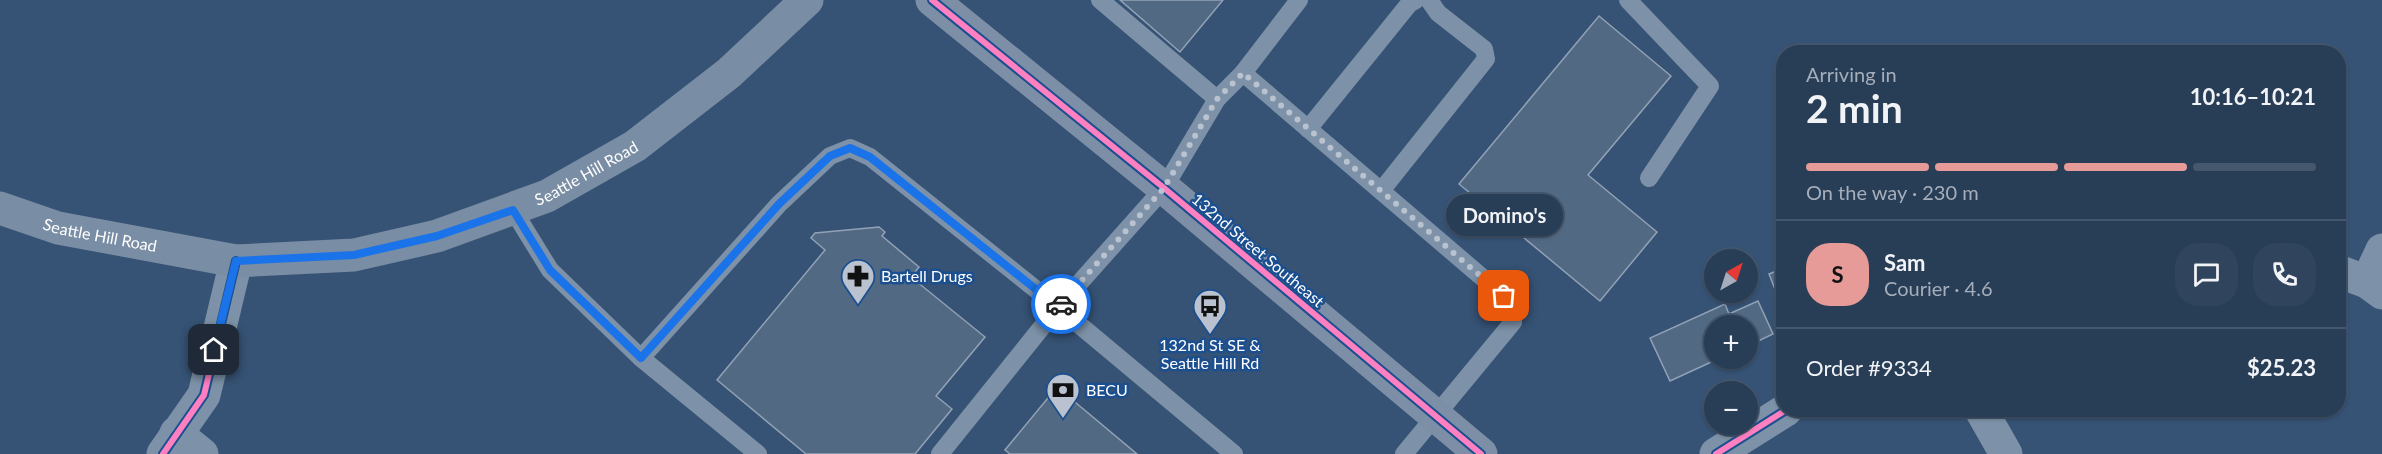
<!DOCTYPE html>
<html lang="en">
<head>
<meta charset="utf-8">
<style>
  :root { --surface:#283e57; --page:#30455d; --text:#f1f3f6; --muted:#a5aeba; --line:#44576d; --accent:#e69b98 }
  body { margin:0; font-family:Lato,sans-serif; background:var(--page); color:var(--text); height:100vh; display:flex; flex-direction:column; font-size:22px; white-space:nowrap }
  * { box-sizing:border-box; margin:0 }
  p { font-size:20px; color:var(--muted) }
  .icon { flex:none; width:33px; height:33px; fill:none; stroke:currentColor; stroke-width:2; stroke-linecap:round; stroke-linejoin:round }
  .map { position:relative; flex:1; overflow:hidden }
  .details { position:absolute; left:1776px; top:45px; width:570px; height:372px; display:flex; flex-direction:column; background:var(--surface); border-radius:24px; box-shadow:0 2px 4px #0004,0 0 0 2px var(--line) }
  .details>* { flex:none }
  .needle { width:39px; rotate:39deg }
  .controls { position:absolute; left:1704px; top:249px; display:grid; gap:12px }
  .controls a { display:grid; place-items:center; width:54px; height:54px; border-radius:50%; background:var(--surface); box-shadow:0 2px 4px #0004,0 0 0 2px var(--line); font-size:30px }
  .pin { position:absolute; display:grid; place-items:center; width:51px; height:51px; color:#fff; margin:-26px; border-radius:12px; box-shadow:0 3px 9px #0006 }
  .courier { position:absolute; display:grid; place-items:center; width:60px; height:60px; margin:-30px; border:4px solid #1a73e8; border-radius:50%; background:#fff; color:#222; box-shadow:0 2px 8px #0007 }
  .bubble { position:absolute; height:42px; border-radius:21px; background:var(--surface); box-shadow:0 2px 4px #0004,0 0 0 2px var(--line); font-size:20px; font-weight:700; line-height:42px; text-align:center }
  .summary em { font-style:normal; font-weight:700 }
  .summary div { display:flex; flex-direction:column-reverse }
  .summary { display:flex; align-items:center; justify-content:space-between; height:102px; padding:0 30px }
  h1 { font-size:39px; font-weight:700; line-height:45px }
  .bar { display:grid; grid-template-columns:repeat(4,1fr); gap:9px 6px; align-content:center; height:72px; padding:0 30px }
  .bar i { height:8px; border-radius:4px; background:var(--line) }
  .bar .selected { background:var(--accent) }
  .bar p { grid-column:span 4 }
  .line { display:flex; align-items:center; gap:15px; padding:0 30px; border-top:2px solid var(--line) }
  .line div { flex:1 }
  .round { display:grid; place-items:center; flex:none; width:63px; height:63px; border-radius:24px; background:var(--page) }
  .map>svg:first-child { display:block }
</style>
</head>
<body>
<div class="map">
<svg width="2382" height="454" viewBox="0 0 2382 454">
  <rect width="100%" height="100%" fill="#365274"/>
  <g fill="#526984" stroke="#92a2b6" stroke-width="1.5">
    <polygon points="1120,0 1223,0 1180,52"/>
    <polygon points="1599,16 1671,76 1588,175 1657,232 1600,301 1459,184"/>
    <polygon points="879,227 885,232 882,236 919,267 911,277 985,337 936,396 952,409 915,454 806,454 717,380 825,250 811,238 815,233"/>
    <polygon points="1784,268 1784,312 1769,274"/>
    <polygon points="1758,301 1773,334 1748,346 1748,326 1714,326 1714,358 1720,358 1670,381 1650,338 1725,304 1729,314"/>
    <polygon points="1057,387 1137,454 1010,454 1005,450"/>
  </g>
  <g fill="none" stroke-linecap="round" stroke-linejoin="round">
    <g stroke="#7d92a8" stroke-width="18">
      <polyline points="1100,0 1217,99"/>
      <polyline points="1299,0 1243,73 1504,296 1513,322 1404,454"/>
      <polyline points="1628,0 1710,86 1649,178"/>
      <polyline points="1308,129 1409,4 1416,0"/>
      <polyline points="1381,191 1486,59 1484,49 1438,13 1429,0"/>
      <polyline points="513,210 550,270 641,358 758,454"/>
      <polyline points="641,358 779,204 830,156 850,148 870,157 1058,307 1234,454"/>
      <polyline points="940,454 1058,307 1164,188 1217,99 1243,73"/>
    </g>
    <g stroke="#7d92a8" stroke-width="33">
      <polyline points="2338,271 2367,282 2382,293"/>
      <polyline points="2367,282 2382,250"/>
      <polyline points="1981,410 2006,454"/>
      <polyline points="176,433 202,454"/>
      <polyline points="163,454 204,395 236,261"/>
      <polyline points="1716,454 1786,410"/>
    </g>
    <path stroke="#798da4" stroke-width="33" id="s1" d="M0 208 58 228 236 261 354 255 437 236 547 196 635 146 729 73 807 0"/>
    <polyline stroke="#7d8ea7" stroke-width="33" points="932,0 1164,188 1481,454"/>
    <defs>
      <g id="cycleway">
        <polyline points="932,0 1164,188 1481,454"/>
        <polyline points="163,454 204,395 236,261"/>
        <polyline points="1716,454 1786,410"/>
      </g>
    </defs>
    <use href="#cycleway" stroke="#1b4f8f" stroke-width="10"/>
    <use href="#cycleway" stroke="#ff80c0" stroke-width="6"/>
  </g>
  <g fill="none" stroke-linecap="round" stroke-linejoin="round">
    <polyline stroke="#b9c2ce" stroke-width="6" stroke-dasharray="0 10.8" points="1061,304 1164,188 1217,99 1243,73 1504,296"/>
    <polyline stroke="#1a73e8" stroke-width="8" points="214,350 236,261 354,255 437,236 513,210 550,270 641,358 779,204 830,156 850,148 870,157 1058,307 1061,304"/>
  </g>
  <defs>
    <symbol id="pharmacy-pin" viewBox="-11 -11 22 30"><path d="M0 17L-7.5 6A9.5 9.5 0 1 1 7.5 6Z" fill="#b9c2ce" stroke="#1b4f8f"/><path d="M-2-6h4v4h4v4h-4v4h-4v-4h-4v-4h4Z" fill="#111"/></symbol>
    <symbol id="bus-pin" viewBox="-11 -11 22 30"><path d="M0 17L-7.5 6A9.5 9.5 0 1 1 7.5 6Z" fill="#b9c2ce" stroke="#1b4f8f"/><path d="M-5-6H5V4H4V6H2V4H-2V6H-4V4H-5ZM-3.5-4V0h7V-4ZM-3.5 1.2v1.5H-2V1.2ZM2 1.2v1.5H3.5V1.2Z" fill="#111"/></symbol>
    <symbol id="bank-pin" viewBox="-11 -11 22 30"><path d="M0 17L-7.5 6A9.5 9.5 0 1 1 7.5 6Z" fill="#b9c2ce" stroke="#1b4f8f"/><path d="M-6-4H6V4H-6ZM0-2.3a2.3 2.3 0 1 0 0 4.6a2.3 2.3 0 1 0 0-4.6Z" fill="#111"/></symbol>
  </defs>
  <g fill-rule="evenodd">
    <use href="#pharmacy-pin" x="839" y="257" width="38" height="52"/>
    <use href="#bus-pin" x="1191" y="287" width="38" height="52"/>
    <use href="#bank-pin" x="1044" y="371" width="38" height="52"/>
  </g>
  <g text-anchor="middle" stroke-width="5" stroke-linejoin="round" paint-order="stroke">
    <g font-size="16" fill="#fff" stroke="#1b4f8f">
      <text dy="6" stroke="none"><textPath href="#s1" startOffset="608">Seattle Hill Road</textPath></text>
      <text dy="6" stroke="none"><textPath href="#s1" startOffset="104">Seattle Hill Road</textPath></text>
      <text transform="translate(1258 250) rotate(40)" y="6">132nd Street Southeast</text>
    </g>
    <g font-size="16" fill="#fff" stroke="#1b4f8f" text-anchor="start">
      <text x="881" y="282">Bartell Drugs</text>
      <text x="1210" y="351" text-anchor="middle">132nd St SE &amp;<tspan x="1210" dy="18">Seattle Hill Rd</tspan></text>
      <text x="1086" y="396">BECU</text>
    </g>
  </g>
</svg>
<div class="controls">
<a><svg class="needle" viewBox="-14 -14 28 28"><path d="M0-13l5 13h-10z" fill="#e53935"/><path d="M0 13l5-13h-10z" fill="#a5aeba"/></svg></a>
<a>+</a>
<a>−</a>
</div>
<div class="pin" style="left:1504px;top:296px;background:#ea580c"><svg class="icon" aria-label="bag" viewBox="0 0 24 24"><path d="M5 8h14l-1 12H6zM9 8a3 3 0 0 1 6 0"/></svg></div>
<div class="pin" style="left:214px;top:350px;background:#1f2937"><svg class="icon" aria-label="home" viewBox="0 0 24 24"><path d="M3 11l9-7 9 7M6 9v11h12V9"/></svg></div>
<div class="courier" style="left:1061px;top:304px"><svg class="icon" aria-label="car" viewBox="0 0 24 24"><path d="M5 17H2v-5l4-1 3-4h7l3 4 3 1v5h-3M9 17h6M6 11h13"/><circle cx="7" cy="17" r="2"/><circle cx="17" cy="17" r="2"/></svg></div>
<div class="bubble" style="left:1446px;top:194px;width:117px">Domino's</div>
<section class="details">
<div class="summary"><div><h1>2 min</h1><p>Arriving in</p></div><em>10:16–10:21</em></div>
<div class="bar"><i class="selected"></i><i class="selected"></i><i class="selected"></i><i></i><p>On the way · 230 m</p></div>
<div class="line" style="height:108px"><b class="round" style="background:var(--accent);color:#111">S</b><div><b>Sam</b><p>Courier · 4.6</p></div><a class="round"><svg class="icon" aria-label="chat" viewBox="0 0 24 24"><path d="M4 5h16v11H9l-5 4z"/></svg></a><a class="round"><svg class="icon" aria-label="phone" viewBox="0 0 24 24"><path d="M5 4h4l2 5-3 2q2 4 5 5l2-3 5 2v4C11 20 4 13 5 4z"/></svg></a></div>
<div class="line" style="height:78px"><div>Order #9334</div><b>$25.23</b></div>
</section>
</div>
</body>
</html>
